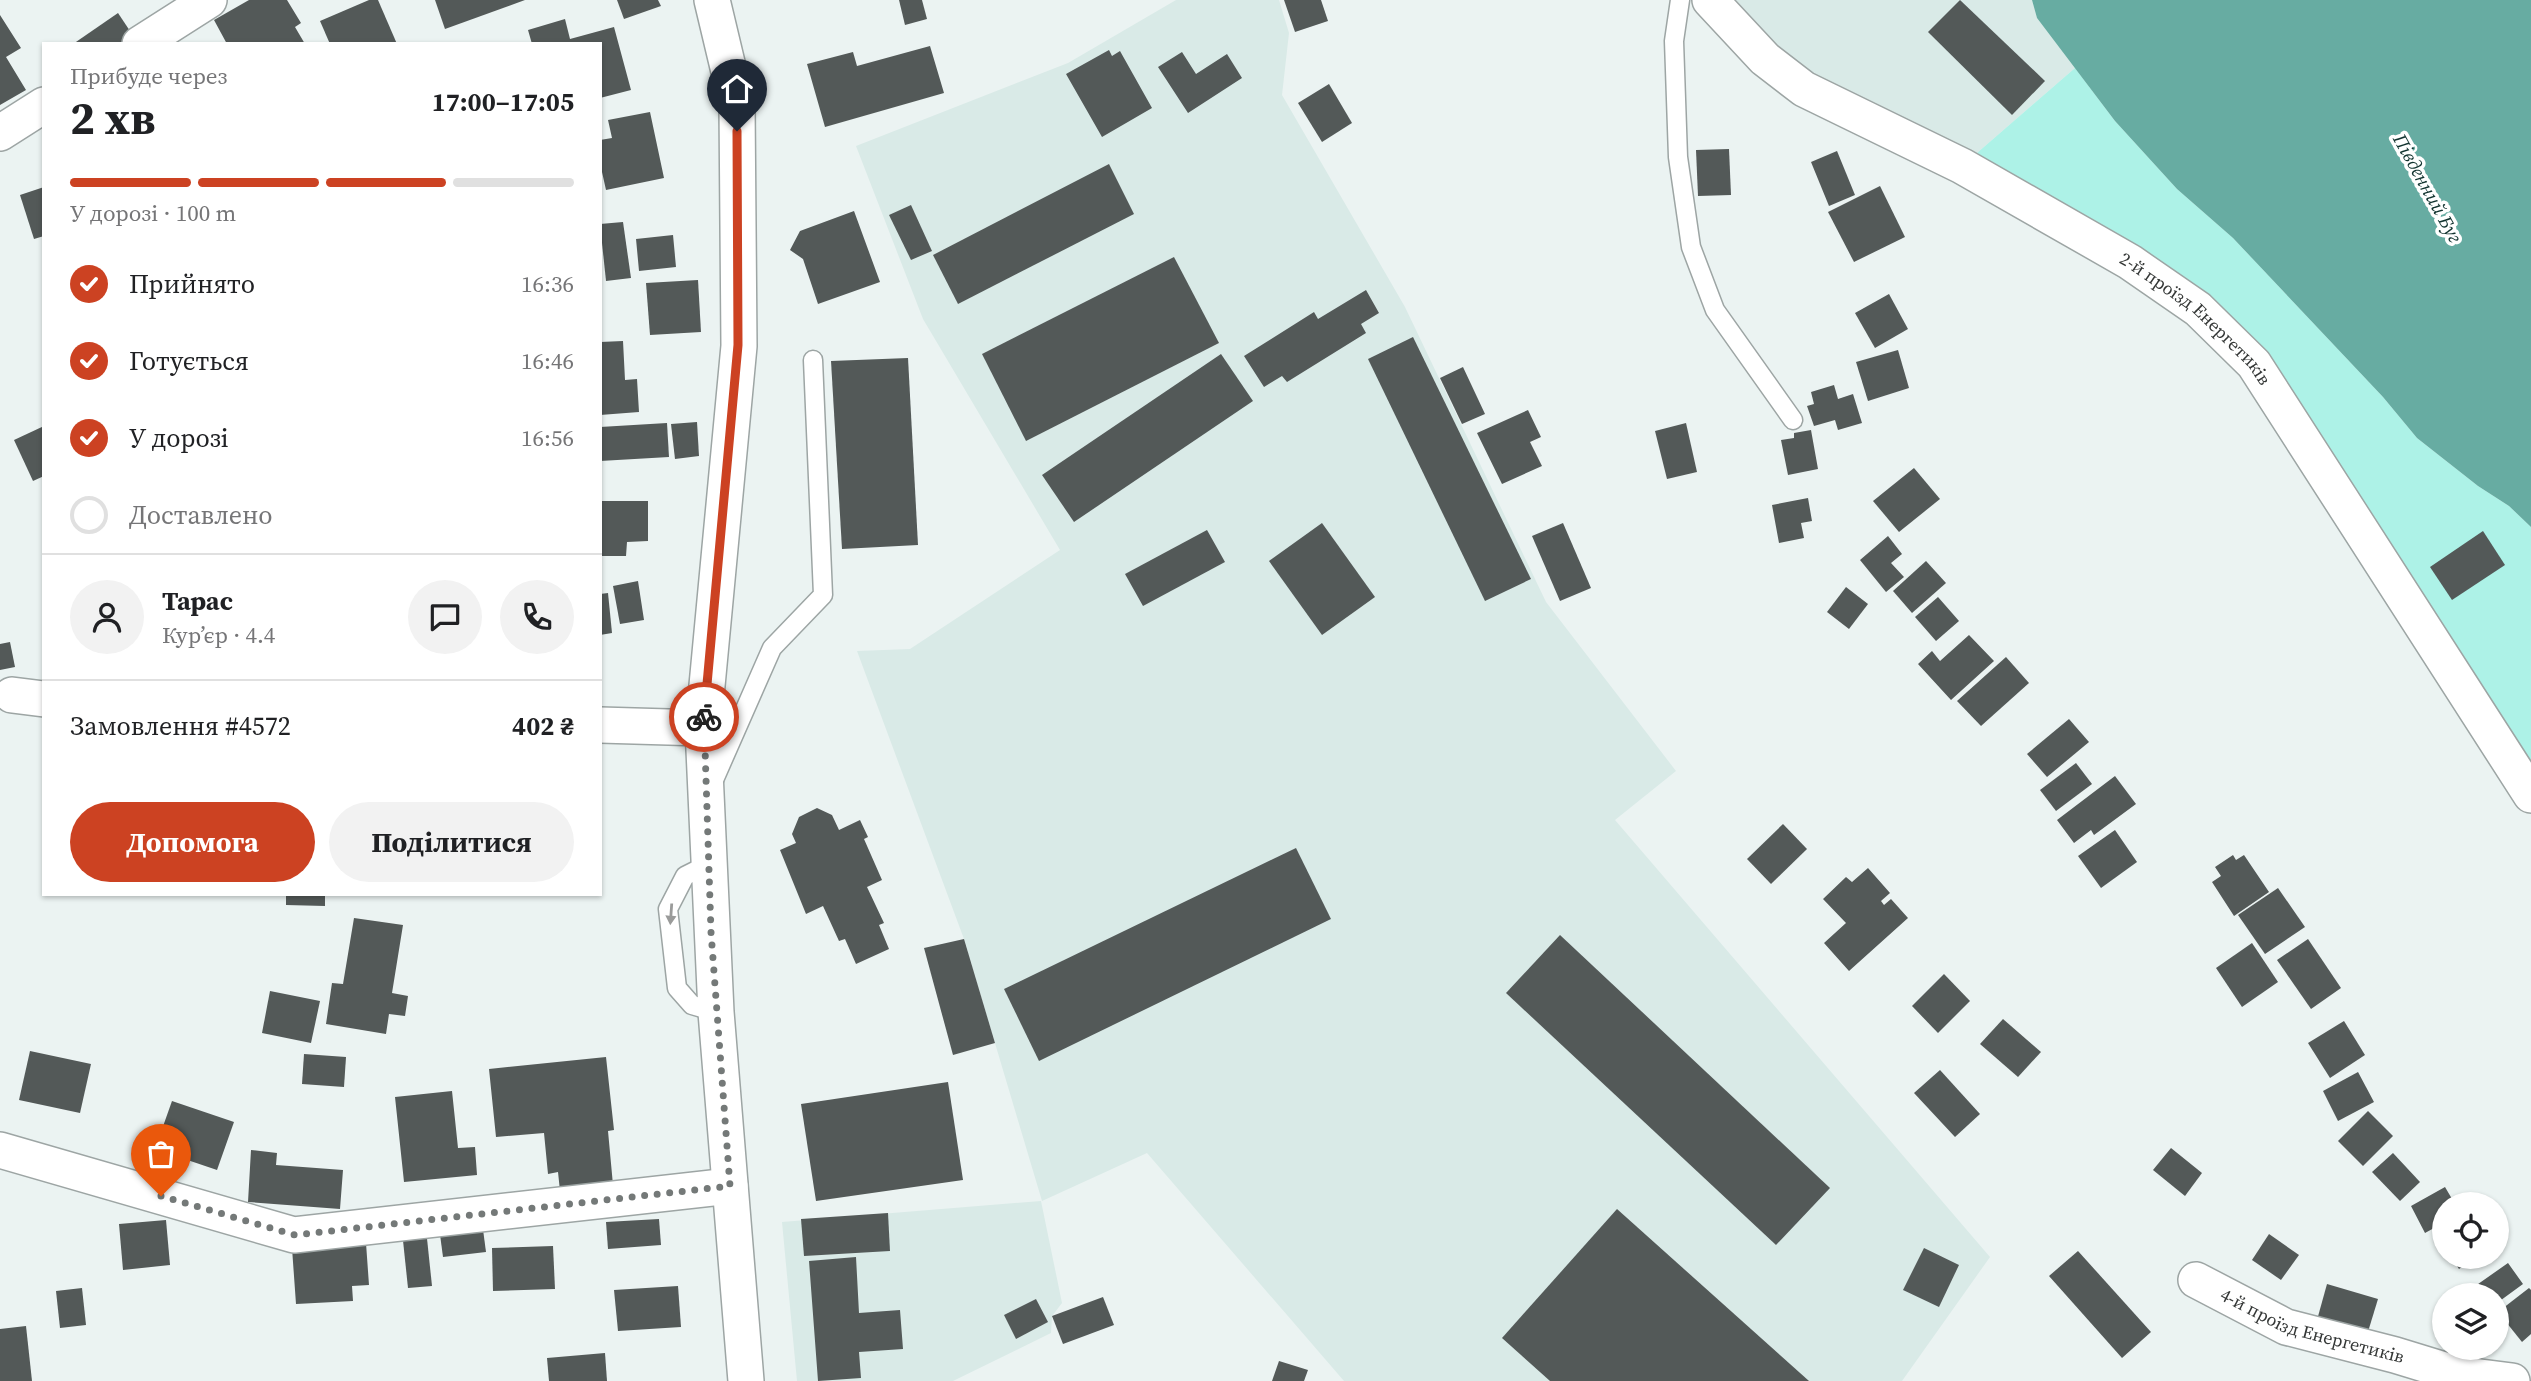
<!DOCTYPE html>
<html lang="uk">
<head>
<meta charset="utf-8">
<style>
  :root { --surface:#fff; --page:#f2f2f2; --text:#202124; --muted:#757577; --line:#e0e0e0; --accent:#cc4222 }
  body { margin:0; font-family:"Source Serif 4",serif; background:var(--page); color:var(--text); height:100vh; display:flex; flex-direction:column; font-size:26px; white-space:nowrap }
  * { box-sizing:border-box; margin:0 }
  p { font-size:23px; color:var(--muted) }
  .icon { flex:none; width:38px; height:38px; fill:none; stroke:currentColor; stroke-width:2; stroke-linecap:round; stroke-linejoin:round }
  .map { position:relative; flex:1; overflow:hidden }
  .panel { position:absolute; left:42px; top:42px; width:560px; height:854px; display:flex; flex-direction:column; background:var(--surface); border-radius:0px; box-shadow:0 2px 5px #0004 }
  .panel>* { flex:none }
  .tools { position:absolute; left:2432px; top:1192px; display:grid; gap:14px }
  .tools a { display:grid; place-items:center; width:77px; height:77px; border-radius:50%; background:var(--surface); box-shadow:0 2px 5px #0004; font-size:35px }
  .pin { position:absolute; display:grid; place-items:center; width:60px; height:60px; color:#fff; margin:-72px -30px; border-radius:50% 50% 50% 0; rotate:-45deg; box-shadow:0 0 7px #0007 }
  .pin .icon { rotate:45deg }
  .courier { position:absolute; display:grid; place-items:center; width:70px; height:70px; margin:-35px; border:5px solid #cc4222; border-radius:50%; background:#fff; color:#222; box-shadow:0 2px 9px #0007 }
  .overview em { font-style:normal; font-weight:700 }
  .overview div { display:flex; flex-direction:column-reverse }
  .overview { display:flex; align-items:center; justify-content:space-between; height:119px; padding:0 28px }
  h1 { font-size:46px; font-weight:700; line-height:52px }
  .bar { display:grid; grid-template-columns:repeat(4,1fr); gap:10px 7px; align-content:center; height:84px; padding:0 28px }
  .bar i { height:9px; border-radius:5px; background:var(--line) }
  .bar .on { background:var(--accent) }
  .bar p { grid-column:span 4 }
  .line { display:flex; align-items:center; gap:18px; padding:0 28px; border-top:2px solid var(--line) }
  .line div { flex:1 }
  .round { display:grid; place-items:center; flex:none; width:74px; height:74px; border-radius:37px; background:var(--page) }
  ol { padding:0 28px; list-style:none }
  li { display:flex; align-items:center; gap:21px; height:77px }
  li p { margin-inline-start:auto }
  li .icon { padding:7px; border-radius:50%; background:var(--accent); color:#fff; stroke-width:4 }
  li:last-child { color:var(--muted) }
  li i { width:38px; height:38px; border:4px solid var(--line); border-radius:50% }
  .cta { display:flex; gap:14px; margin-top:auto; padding:14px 28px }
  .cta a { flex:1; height:80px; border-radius:42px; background:var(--accent); color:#fff; font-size:28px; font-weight:700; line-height:80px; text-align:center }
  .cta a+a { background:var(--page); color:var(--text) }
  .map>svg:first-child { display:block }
</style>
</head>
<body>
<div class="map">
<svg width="2531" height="1381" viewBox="0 0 2531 1381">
  <rect width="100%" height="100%" fill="#ebf3f2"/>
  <g fill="#d9eae7">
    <polygon points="1176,0 1279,0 1289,33 1282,95 1405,307 1546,602 1676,771 1615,820 1990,1257 1902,1381 1344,1381 1147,1153 1042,1201 964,939 857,651 910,649 1060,550 923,319 856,146 1068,63"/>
    <polygon points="1710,0 2032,0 2037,18 2075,68 1962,166 1804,89"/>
    <polygon points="1041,1201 1062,1303 1052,1316 1051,1333 953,1381 797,1381 782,1222"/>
  </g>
  <polygon fill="#adf2e7" points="2075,68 2115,121 2177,189 2233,238 2383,397 2417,438 2478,486 2509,506 2531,527 2531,795 2254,364 1962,166"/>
  <polygon fill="#67aca2" points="2032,0 2531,0 2531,527 2509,506 2478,486 2417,438 2383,397 2233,238 2177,189 2115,121 2037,18"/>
  <g fill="#535958">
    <polygon points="249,0 287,0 301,23 295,27 305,44 227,44 214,20"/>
    <polygon points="369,0 378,0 397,44 330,44 320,21"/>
    <polygon points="435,0 525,0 445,29"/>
    <polygon points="617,0 658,0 661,6 624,19"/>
    <polygon points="899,0 922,0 927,19 905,25"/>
    <polygon points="1284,0 1321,0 1328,21 1295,32"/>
    <polygon points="1960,0 2045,81 2012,115 1928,32"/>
    <polygon points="118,13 134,37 123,44 73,44"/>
    <polygon points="0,15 21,48 6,57 26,90 0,105"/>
    <polygon points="565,19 570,39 614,27 631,90 600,98 600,44 532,44 528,30"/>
    <polygon points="930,46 944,93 825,127 807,64 853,52 857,66"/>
    <polygon points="1109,50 1112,56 1120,51 1152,108 1102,137 1066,74"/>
    <polygon points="1182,52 1196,74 1227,54 1242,78 1188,113 1158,67"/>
    <polygon points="1329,84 1352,123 1322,142 1298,103"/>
    <polygon points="650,112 664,178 606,190 600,163 600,140 612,138 608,120"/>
    <polygon points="1729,149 1731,195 1698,196 1696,150"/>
    <polygon points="1837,151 1855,195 1829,206 1811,162"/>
    <polygon points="1109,164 1134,214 958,304 933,255"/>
    <polygon points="1880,186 1905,237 1854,262 1828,212"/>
    <polygon points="44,187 44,236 34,239 20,195"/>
    <polygon points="911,205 932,251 911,260 889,215"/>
    <polygon points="854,211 880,282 818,304 803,259 790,250 800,231"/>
    <polygon points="623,222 631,278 606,281 600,224"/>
    <polygon points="673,235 676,267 639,271 636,239"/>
    <polygon points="1174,257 1219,343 1026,441 982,354"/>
    <polygon points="698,280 701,332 650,335 646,283"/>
    <polygon points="1366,290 1379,313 1361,324 1366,333 1287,382 1282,376 1264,387 1244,356 1314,312 1318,319"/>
    <polygon points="1889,294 1908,329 1875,348 1855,313"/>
    <polygon points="1413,337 1531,579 1485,601 1368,359"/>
    <polygon points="623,341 625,380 637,379 639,412 600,415 600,342"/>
    <polygon points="1898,350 1909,388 1868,401 1856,362"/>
    <polygon points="1221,354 1253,401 1074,522 1042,475"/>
    <polygon points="908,358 918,545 842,549 831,361"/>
    <polygon points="1463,367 1485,414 1462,424 1440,378"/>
    <polygon points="1834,385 1838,399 1853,394 1862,423 1838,430 1835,420 1814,426 1807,406 1814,404 1811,392"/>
    <polygon points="1528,410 1541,437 1530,442 1542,466 1502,484 1477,433"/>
    <polygon points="697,422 699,456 675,459 671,424"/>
    <polygon points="667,423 669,457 600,461 600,427"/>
    <polygon points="1686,423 1697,472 1667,479 1655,431"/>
    <polygon points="44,426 44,476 33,481 14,440"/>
    <polygon points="1811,430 1818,469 1788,475 1781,440 1794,438 1794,433"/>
    <polygon points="1914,468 1940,499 1899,532 1873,501"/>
    <polygon points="1808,498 1812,521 1801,523 1804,538 1779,543 1772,505"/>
    <polygon points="600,501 648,501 648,541 627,542 626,556 600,556"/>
    <polygon points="1322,523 1375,597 1322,635 1269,561"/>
    <polygon points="1563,523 1591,588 1560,601 1532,536"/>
    <polygon points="1207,530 1225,562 1143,606 1125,574"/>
    <polygon points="2483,531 2505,565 2452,600 2430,567"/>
    <polygon points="1888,536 1902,554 1891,563 1904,577 1886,592 1860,560"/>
    <polygon points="1926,561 1946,583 1912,613 1893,591"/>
    <polygon points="638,581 644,620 620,624 613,586"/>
    <polygon points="1846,587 1868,604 1849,629 1827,612"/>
    <polygon points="608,593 612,633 600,635 600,594"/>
    <polygon points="1938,597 1959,621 1936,641 1915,617"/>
    <polygon points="1969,635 1994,661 1951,700 1918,664 1932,651 1940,661"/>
    <polygon points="10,642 15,667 0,670 0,644"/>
    <polygon points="2006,657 2029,683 1981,726 1957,701"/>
    <polygon points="2069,719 2089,742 2047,777 2027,754"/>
    <polygon points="2076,763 2092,784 2056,811 2040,790"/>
    <polygon points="2115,776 2136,804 2094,835 2091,830 2074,843 2057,820"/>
    <polygon points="817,808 832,815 839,830 860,820 868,837 864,839 882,880 867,887 884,923 879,925 889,949 856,964 845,939 839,941 823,906 806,914 780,850 796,843 792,834 799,817"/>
    <polygon points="1783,824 1807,849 1771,884 1747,859"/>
    <polygon points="2115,830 2137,862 2101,888 2078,856"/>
    <polygon points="1296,848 1331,919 1039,1061 1004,989"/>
    <polygon points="2233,855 2236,860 2244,855 2269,892 2234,916 2212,882 2221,876 2215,867"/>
    <polygon points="1868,868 1890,893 1881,901 1884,905 1891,899 1908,918 1849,971 1824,943 1846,923 1823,899 1846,877 1852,882"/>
    <polygon points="2278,888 2305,927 2265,954 2238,915"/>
    <polygon points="286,894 325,894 325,906 286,905"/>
    <polygon points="354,918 403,925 392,993 408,996 405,1016 389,1014 386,1034 326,1024 332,983 343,984"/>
    <polygon points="1560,935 1830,1188 1776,1245 1506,993"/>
    <polygon points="964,939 995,1043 953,1055 924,948"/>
    <polygon points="2308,939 2341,988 2311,1009 2277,960"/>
    <polygon points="2252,943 2278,982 2242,1007 2216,968"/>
    <polygon points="1944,974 1970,1001 1938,1033 1912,1006"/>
    <polygon points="270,991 320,1001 311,1043 262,1033"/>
    <polygon points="2003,1019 2041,1052 2018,1077 1980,1044"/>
    <polygon points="2344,1021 2365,1055 2330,1078 2308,1043"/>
    <polygon points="30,1051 91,1064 80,1113 19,1100"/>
    <polygon points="304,1054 346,1057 344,1087 302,1084"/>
    <polygon points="606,1057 614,1130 608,1131 613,1185 560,1191 558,1172 548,1174 544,1133 496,1137 489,1069"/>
    <polygon points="1940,1070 1980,1114 1955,1137 1914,1093"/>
    <polygon points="2358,1072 2374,1102 2338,1121 2323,1091"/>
    <polygon points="948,1082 963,1180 816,1201 801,1104"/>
    <polygon points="452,1091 458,1148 475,1147 477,1175 404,1182 395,1097"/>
    <polygon points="172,1101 234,1122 217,1170 155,1149"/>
    <polygon points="2368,1111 2393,1136 2363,1166 2338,1141"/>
    <polygon points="2171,1148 2202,1173 2185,1196 2153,1170"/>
    <polygon points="251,1150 277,1153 276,1165 343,1170 340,1209 248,1202"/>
    <polygon points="2393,1153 2420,1182 2400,1201 2372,1172"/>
    <polygon points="2445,1187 2455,1204 2445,1204 2445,1222 2425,1233 2411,1206"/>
    <polygon points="1617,1209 1809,1381 1550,1381 1502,1338"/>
    <polygon points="888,1213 890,1251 804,1256 801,1219"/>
    <polygon points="659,1219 661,1245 608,1249 606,1222"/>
    <polygon points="166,1220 170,1265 123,1270 119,1224"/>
    <polygon points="482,1222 486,1252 443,1257 439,1227"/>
    <polygon points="426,1229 432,1286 408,1288 402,1231"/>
    <polygon points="2269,1234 2299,1255 2281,1280 2252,1260"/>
    <polygon points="366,1243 369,1285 352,1286 353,1301 296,1304 292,1248"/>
    <polygon points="553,1246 555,1289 493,1291 492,1248"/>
    <polygon points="1924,1248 1959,1265 1939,1307 1903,1290"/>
    <polygon points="2078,1251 2151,1332 2122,1358 2049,1276"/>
    <polygon points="2451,1256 2477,1256 2459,1269"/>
    <polygon points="856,1257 859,1313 900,1310 903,1349 859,1352 861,1378 818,1381 809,1261"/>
    <polygon points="2508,1263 2523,1284 2497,1303 2497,1295 2475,1295 2471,1289"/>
    <polygon points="2327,1284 2378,1299 2367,1335 2317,1320"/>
    <polygon points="678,1286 681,1327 618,1331 614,1290"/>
    <polygon points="82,1288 86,1325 60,1328 56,1291"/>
    <polygon points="2529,1288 2531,1290 2531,1334 2522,1342 2498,1312"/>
    <polygon points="1103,1297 1114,1325 1063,1344 1052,1316"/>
    <polygon points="1036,1299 1048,1322 1016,1339 1004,1315"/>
    <polygon points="26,1326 32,1381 0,1381 0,1329"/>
    <polygon points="605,1353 607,1381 549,1381 547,1358"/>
    <polygon points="1279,1361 1308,1370 1304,1381 1272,1381"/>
  </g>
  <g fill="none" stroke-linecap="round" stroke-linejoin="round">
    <defs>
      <g id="service">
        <polyline points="1680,0 1674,41 1678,157 1691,247 1715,310 1793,420"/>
        <polyline points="713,782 772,648 823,595 813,360"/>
        <polyline points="709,864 685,876 668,909 677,988 692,1005 716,1012"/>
      </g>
      <g id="minor">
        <polyline points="712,0 737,105 739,346 703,728 716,1012 746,1381"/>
        <path id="s1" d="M1710 0 1765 59 1804 89 1962 166 2130 262 2198 309 2254 364 2531 795"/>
        <polyline points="140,44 209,0"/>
        <polyline points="0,133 44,105"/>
        <polyline points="12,695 44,699"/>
        <polyline points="600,725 703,728"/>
        <polyline points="0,1150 294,1235 730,1186"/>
        <path id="s2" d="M2196 1280 2286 1327 2395 1355 2457 1374 2512 1381"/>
      </g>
    </defs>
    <use href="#service" stroke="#9da5a4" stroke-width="21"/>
    <use href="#minor" stroke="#9da5a4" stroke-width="38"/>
    <use href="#service" stroke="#fff" stroke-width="18"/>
    <use href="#minor" stroke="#fff" stroke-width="35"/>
  </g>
  <defs><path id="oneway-solid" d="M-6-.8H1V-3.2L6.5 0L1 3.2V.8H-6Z" transform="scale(1.75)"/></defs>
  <use fill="#9a9b9a" href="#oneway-solid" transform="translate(671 914) rotate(94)"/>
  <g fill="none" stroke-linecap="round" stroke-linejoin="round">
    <polyline stroke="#747978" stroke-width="7" stroke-dasharray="0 12.6" points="161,1196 295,1235 730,1186 711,932 704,717"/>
    <polyline stroke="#cc4222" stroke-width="9" points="704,717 738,345 737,131"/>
  </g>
  <g text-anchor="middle" stroke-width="7" stroke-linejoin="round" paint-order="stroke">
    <g font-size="18" fill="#343736" stroke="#fff">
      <text dy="6" stroke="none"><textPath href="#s1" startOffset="586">2-й проїзд Енергетиків</textPath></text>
      <text dy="6" stroke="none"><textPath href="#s2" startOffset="126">4-й проїзд Енергетиків</textPath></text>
    </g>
    <g font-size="19" font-style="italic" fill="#11332f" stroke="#fff">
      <text transform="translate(2428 188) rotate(61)" y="7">Південний Буг</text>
    </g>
  </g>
</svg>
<div class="tools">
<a><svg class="icon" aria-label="locate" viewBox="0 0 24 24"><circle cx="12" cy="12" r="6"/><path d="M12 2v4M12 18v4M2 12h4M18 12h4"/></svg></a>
<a><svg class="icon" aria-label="layers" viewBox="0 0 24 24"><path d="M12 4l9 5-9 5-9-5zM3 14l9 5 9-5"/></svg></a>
</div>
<div class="pin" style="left:161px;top:1196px;background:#ea580c"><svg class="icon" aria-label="bag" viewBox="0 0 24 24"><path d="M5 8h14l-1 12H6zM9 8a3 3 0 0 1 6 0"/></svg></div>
<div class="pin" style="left:737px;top:131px;background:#1f2937"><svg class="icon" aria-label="home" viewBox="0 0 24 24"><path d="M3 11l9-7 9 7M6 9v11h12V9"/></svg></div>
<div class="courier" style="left:704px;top:717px"><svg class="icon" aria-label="bike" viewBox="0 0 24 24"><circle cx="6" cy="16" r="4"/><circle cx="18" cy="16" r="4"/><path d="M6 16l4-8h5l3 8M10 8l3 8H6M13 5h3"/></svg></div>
<section class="panel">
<div class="overview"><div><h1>2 хв</h1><p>Прибуде через</p></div><em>17:00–17:05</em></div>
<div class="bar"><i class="on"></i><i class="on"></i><i class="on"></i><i></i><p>У дорозі · 100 m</p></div>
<ol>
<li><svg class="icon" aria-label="check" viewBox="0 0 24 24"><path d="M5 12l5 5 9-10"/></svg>Прийнято<p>16:36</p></li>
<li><svg class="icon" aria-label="check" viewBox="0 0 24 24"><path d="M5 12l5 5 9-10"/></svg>Готується<p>16:46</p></li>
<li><svg class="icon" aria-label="check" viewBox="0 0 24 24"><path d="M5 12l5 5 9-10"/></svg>У дорозі<p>16:56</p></li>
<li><i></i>Доставлено</li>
</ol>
<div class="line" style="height:126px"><a class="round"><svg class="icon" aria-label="person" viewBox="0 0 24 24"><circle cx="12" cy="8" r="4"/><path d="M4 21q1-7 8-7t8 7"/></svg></a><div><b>Тарас</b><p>Кур’єр · 4.4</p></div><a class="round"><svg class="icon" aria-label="chat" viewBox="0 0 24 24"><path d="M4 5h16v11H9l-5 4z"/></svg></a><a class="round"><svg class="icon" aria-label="phone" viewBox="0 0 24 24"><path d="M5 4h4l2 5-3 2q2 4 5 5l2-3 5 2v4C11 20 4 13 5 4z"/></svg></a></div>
<div class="line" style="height:91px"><div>Замовлення #4572</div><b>402 ₴</b></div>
<div class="cta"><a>Допомога</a><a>Поділитися</a></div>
</section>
</div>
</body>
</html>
